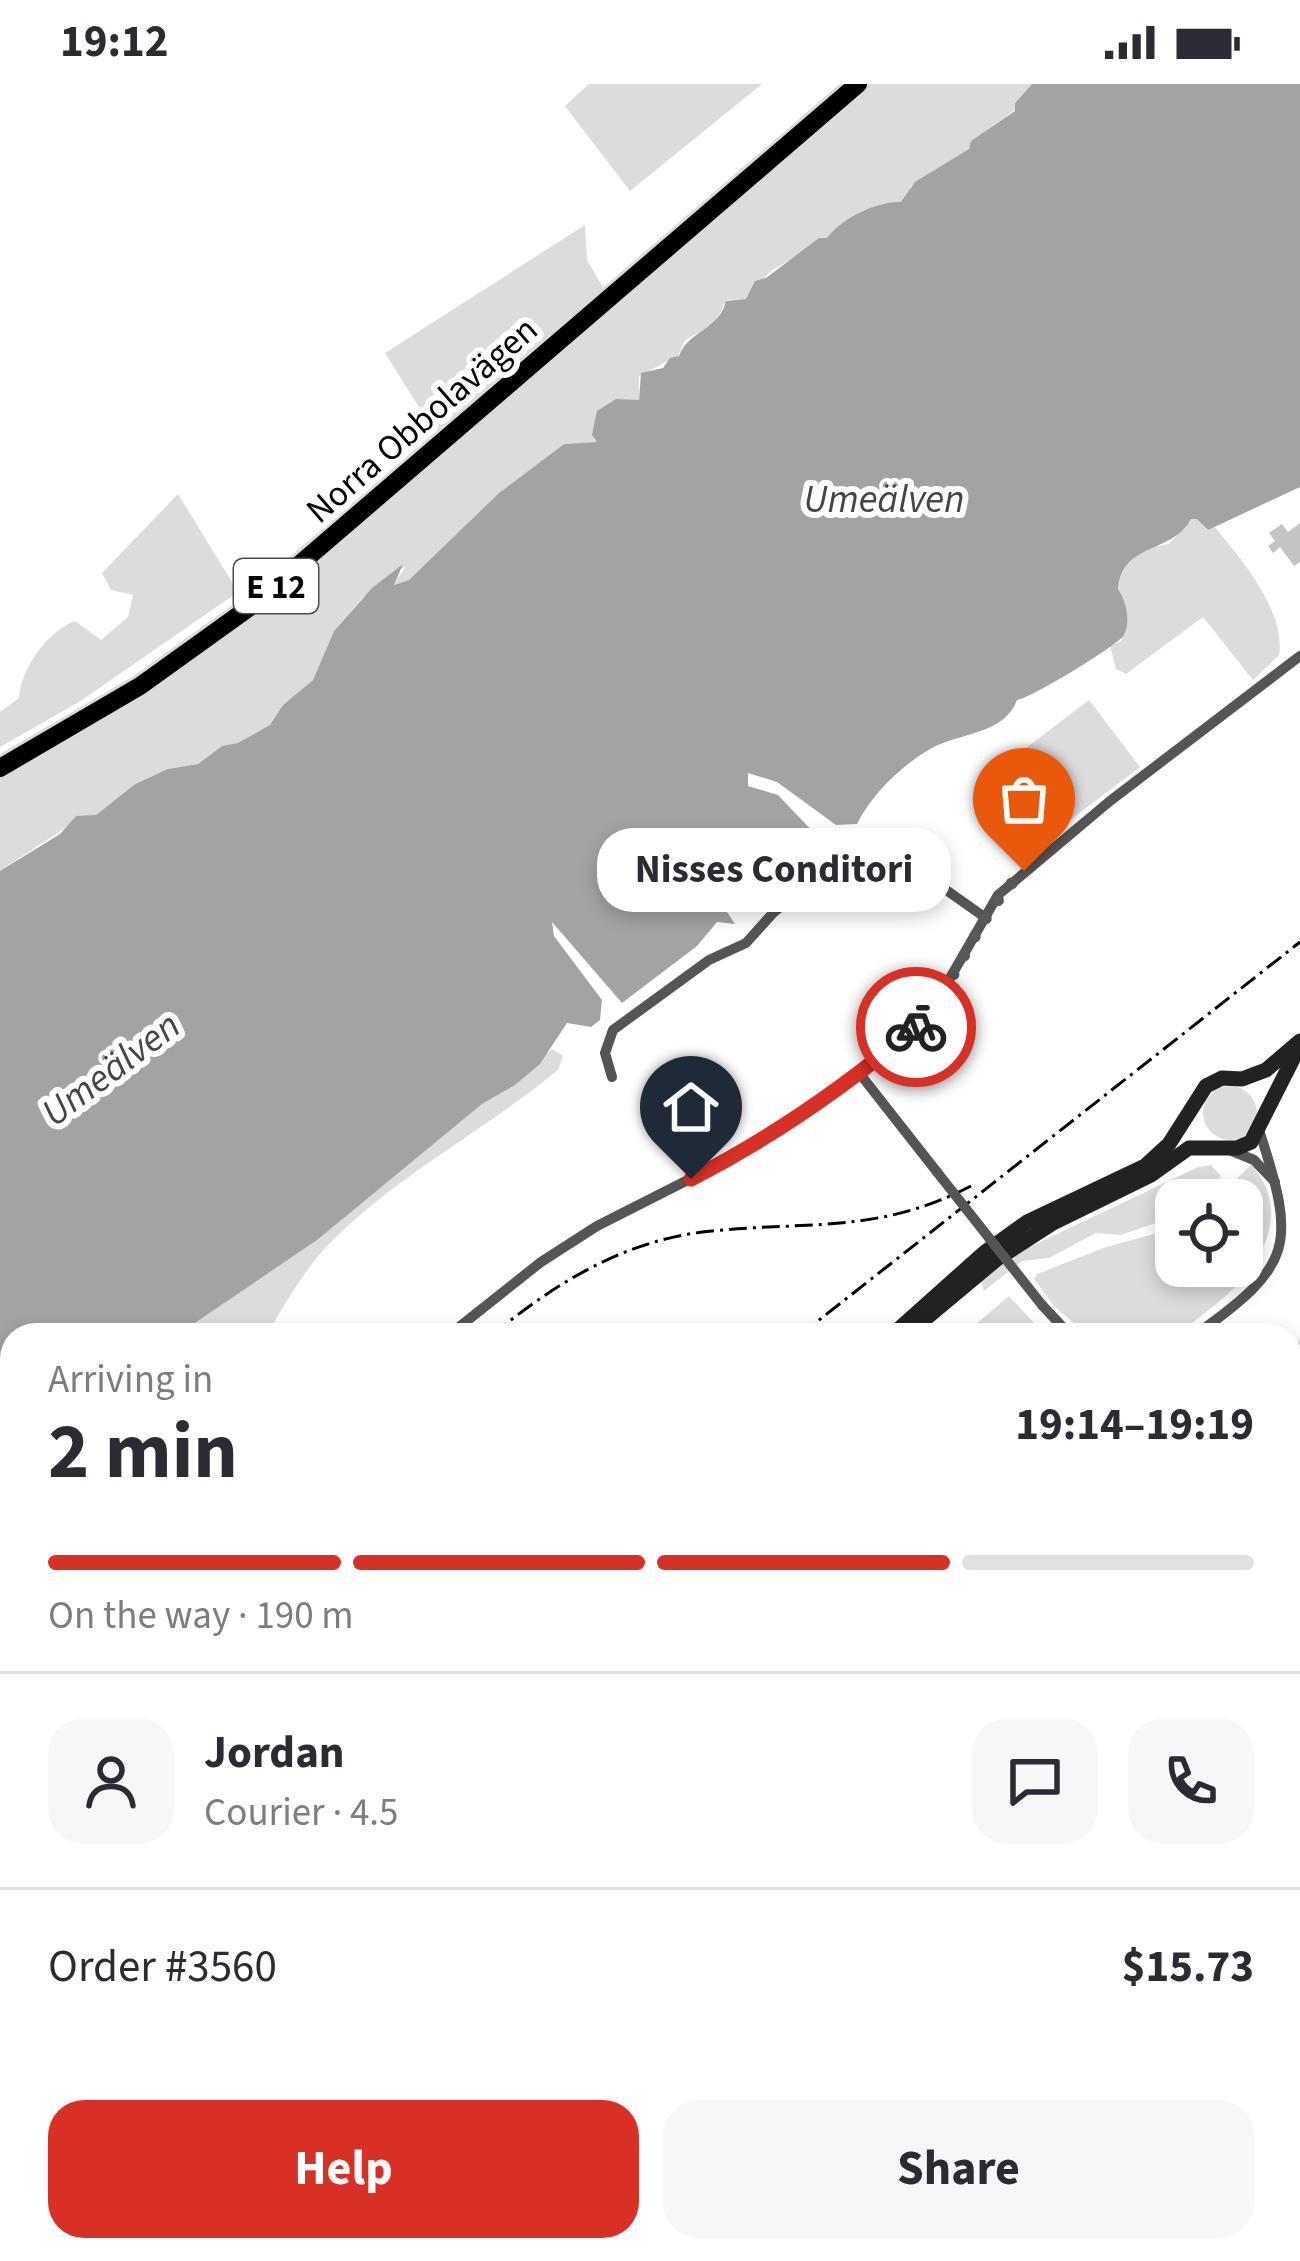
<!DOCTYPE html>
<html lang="en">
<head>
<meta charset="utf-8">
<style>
  :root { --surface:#fff; --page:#f7f7f7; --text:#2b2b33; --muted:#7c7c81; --line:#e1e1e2; --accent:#d93025 }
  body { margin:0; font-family:"Source Sans 3",sans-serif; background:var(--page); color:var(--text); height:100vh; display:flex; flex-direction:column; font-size:45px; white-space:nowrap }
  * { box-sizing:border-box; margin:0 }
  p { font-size:39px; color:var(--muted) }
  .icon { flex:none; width:66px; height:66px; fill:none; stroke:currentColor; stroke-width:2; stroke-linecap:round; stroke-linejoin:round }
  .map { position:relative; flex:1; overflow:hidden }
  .drawer { position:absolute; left:0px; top:1239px; width:1302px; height:939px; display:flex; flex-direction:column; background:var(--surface); border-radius:36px 36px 0 0; box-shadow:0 6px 18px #0003 }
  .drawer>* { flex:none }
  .buttons { position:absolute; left:1155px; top:1095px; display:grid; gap:24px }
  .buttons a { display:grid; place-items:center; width:108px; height:108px; border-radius:24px; background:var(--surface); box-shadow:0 6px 18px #0003; font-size:60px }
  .pin { position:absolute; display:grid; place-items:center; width:102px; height:102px; color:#fff; margin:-123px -51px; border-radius:50% 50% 50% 0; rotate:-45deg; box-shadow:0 0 12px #0007 }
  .pin .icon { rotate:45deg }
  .courier { position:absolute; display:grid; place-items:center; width:120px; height:120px; margin:-60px; border:9px solid #d93025; border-radius:50%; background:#fff; color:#222; box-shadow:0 3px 15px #0007 }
  .bubble { position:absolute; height:84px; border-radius:36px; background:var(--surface); box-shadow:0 6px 18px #0003; font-size:39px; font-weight:700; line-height:84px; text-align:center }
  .headline em { font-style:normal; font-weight:700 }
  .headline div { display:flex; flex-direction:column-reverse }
  .headline { display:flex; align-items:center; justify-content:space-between; height:204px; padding:0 48px }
  h1 { font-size:78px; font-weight:700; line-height:90px }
  .bar { display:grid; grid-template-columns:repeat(4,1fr); gap:18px 12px; align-content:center; height:144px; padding:0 48px }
  .bar i { height:15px; border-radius:9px; background:var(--line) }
  .bar .on { background:var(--accent) }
  .bar p { grid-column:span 4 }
  .line { display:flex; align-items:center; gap:30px; padding:0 48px; border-top:3px solid var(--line) }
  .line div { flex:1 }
  .round { display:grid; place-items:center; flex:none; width:126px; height:126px; border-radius:36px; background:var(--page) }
  .primary-button { display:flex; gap:24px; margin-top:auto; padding:24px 48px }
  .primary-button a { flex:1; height:138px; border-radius:36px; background:var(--accent); color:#fff; font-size:48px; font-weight:700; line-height:138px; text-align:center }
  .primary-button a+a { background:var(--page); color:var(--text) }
  .status { display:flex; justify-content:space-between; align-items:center; height:84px; padding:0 60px; background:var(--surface); direction:ltr }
  .status svg { height:33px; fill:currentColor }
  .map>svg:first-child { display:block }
</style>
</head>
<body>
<div class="status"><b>19:12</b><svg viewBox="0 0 49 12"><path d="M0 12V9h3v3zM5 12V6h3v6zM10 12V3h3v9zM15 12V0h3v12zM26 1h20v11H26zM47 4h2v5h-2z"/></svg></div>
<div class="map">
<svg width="1300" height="2177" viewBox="0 0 1300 2177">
  <rect width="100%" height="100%" fill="#fff"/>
  <g fill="#dcdcdc">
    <polygon points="589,0 762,0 630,107 565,22"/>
    <polygon points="858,0 1032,0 1015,19 1015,26 972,57 969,65 910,103 911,109 901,118 841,141 827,154 771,187 746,215 727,216 714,240 685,256 678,272 639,292 639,316 594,355 598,358 564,360 499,409 409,496 393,501 406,482 362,514 334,547 313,596 283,621 270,642 239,659 222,662 198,680 169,685 136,699 96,731 71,740 0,787 0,684 140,602 442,360 385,269 585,141 587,176 609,214"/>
    <path d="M178 410 238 508 79 618 0 663V628L19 614C21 584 47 548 75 537L101 556 128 533 133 511 111 506 102 489Z"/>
    <path d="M1197 434 1207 446 1215 443C1241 475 1286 527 1279 571L1253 596 1203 533 1126 590 1116 585 1110 562 1121 557C1127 539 1130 521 1118 505 1121 477 1142 463 1169 460L1191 435Z"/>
    <polygon points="1089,616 1140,683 1056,747 1005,680"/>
    <path d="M552 965 563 972 558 986C484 1047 397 1091 329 1160 303 1187 286 1219 266 1251H177L317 1155 482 1020 515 1001Z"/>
    <circle cx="1230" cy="1029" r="27"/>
    <path d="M1251 1080C1300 1136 1250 1197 1202 1231 1193 1238 1182 1249 1172 1251 1146 1256 1114 1251 1088 1251L1054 1222 1034 1195 1037 1190 1106 1163 1176 1144V1182H1242V1116H1217Z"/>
    <path d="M1211 1081 1221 1092C1208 1113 1201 1116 1176 1116V1132L1121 1151 1096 1149 1049 1174 1022 1177 984 1207 981 1198 1013 1171 1198 1083Z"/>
    <polygon points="1009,1212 1045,1251 963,1251"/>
    <polygon points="1300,1256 1300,2177 0,2177 0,1930 12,1921 12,2166 1290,2166 1290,2099 1296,2100 1299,2092 1290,2081 1290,1270"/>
    <polygon points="12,1388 12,1600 0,1609 0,1399"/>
  </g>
  <path fill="#a3a3a3" d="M1032 0H1300V403L1208 446 1197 435H1191C1171 471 1123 457 1118 505 1126 516 1131 537 1124 551 1120 560 1028 616 1017 616 1004 651 960 648 930 665 901 682 872 710 857 740L836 741 777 698 748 689V702L778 711 818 753 769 799 727 828 735 840 717 838 697 862 622 919 552 838 554 852 602 916 600 936 591 943 567 939 540 980 515 1001 482 1020 317 1156 177 1251H12V1388L0 1398V787L60 750 76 732 96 731 135 700 168 685 198 680 222 662 238 659 270 641 283 621 313 596 334 547 372 504 403 480 394 501 409 496 499 409 564 360 597 358 592 351 597 327 616 315 639 316 641 289 663 284 670 274 679 272C688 247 720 245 726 217L746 215 755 197 766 194 819 154H827C842 134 877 117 901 118L915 98 969 65 971 57 1015 27V19Z"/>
  <polygon fill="#c4c4c4" points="1300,439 1300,478 1294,482 1280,463 1273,469 1268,462 1275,457 1269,449 1282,440 1288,448"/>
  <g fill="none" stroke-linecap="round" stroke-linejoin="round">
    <defs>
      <polyline id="highway" points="0,684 140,602 250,523 858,0"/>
    </defs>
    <use href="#highway" stroke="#dbdbdb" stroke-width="24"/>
    <g stroke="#555" stroke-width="10">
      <polyline points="860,990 937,1088"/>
      <polyline points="612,993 605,969 613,946 709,876 746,859 774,828 837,777 870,768 898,772 983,832"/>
      <polyline points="1232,1067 1254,1076 1275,1098"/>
      <polyline points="1042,1221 1070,1251"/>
      <polyline points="449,1251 541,1178 597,1142 751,1064 860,990 918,941 935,920 998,811 1110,717 1300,572"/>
      <path d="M1195 1251C1294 1181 1296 1161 1260 1049"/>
      <polyline points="0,1618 12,1608"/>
    </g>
    <g stroke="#222" stroke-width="15">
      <polyline points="892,1251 985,1168 1027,1138 1145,1082 1169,1060 1206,1002 1222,994 1242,995 1266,986 1300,957"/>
      <polyline points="906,1251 997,1175 1053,1139 1151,1091 1189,1064 1237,1064 1251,1058 1299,963"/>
      <polyline points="0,1930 12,1921"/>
    </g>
    <use href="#highway" stroke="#000" stroke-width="18"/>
    <g stroke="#000" stroke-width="3" stroke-dasharray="18 6 3 6" stroke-linecap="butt">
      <path d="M492 1251C557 1198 626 1155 712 1147 809 1137 878 1150 971 1102"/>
      <polyline points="800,1251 1300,858"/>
      <polyline points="0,1656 12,1646"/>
      <polyline points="0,1887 12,1877"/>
    </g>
    <polyline stroke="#555" stroke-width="10" points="937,1088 1042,1221"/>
  </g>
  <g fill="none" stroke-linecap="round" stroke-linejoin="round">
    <path stroke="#595959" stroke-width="12" stroke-dasharray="0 21.6" d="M916 943C960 896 975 832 1024 787"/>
    <path stroke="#d93025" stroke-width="15" d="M691 1095C773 1053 845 1003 916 943"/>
  </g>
  <g text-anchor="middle" stroke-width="12" stroke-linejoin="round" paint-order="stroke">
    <rect fill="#fff" stroke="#4c4c4c" stroke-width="3" x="234" y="475" width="84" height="54" rx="9"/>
    <g font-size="33" font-weight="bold" fill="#000">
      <text x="276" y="514">E 12</text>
    </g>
    <g font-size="36" fill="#000" stroke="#fff">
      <text transform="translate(421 335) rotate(-41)" y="13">Norra Obbolavägen</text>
    </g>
    <g font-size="39" font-style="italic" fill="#444" stroke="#fff">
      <text x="884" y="428">Umeälven</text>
      <text transform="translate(110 984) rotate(-37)" y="14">Umeälven</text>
    </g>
  </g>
</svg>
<div class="buttons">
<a><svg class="icon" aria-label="locate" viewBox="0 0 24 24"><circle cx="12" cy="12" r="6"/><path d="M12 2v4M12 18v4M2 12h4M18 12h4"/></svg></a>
</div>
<div class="pin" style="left:1024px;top:787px;background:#ea580c"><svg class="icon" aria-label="bag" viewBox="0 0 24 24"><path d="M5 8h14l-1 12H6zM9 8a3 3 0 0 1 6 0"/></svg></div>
<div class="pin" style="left:691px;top:1095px;background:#1f2937"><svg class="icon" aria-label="home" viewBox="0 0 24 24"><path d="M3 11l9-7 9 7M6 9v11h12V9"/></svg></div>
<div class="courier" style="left:916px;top:943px"><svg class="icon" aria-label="bike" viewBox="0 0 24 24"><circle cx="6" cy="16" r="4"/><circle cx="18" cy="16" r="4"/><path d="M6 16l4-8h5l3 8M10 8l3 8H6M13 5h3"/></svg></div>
<div class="bubble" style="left:597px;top:744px;width:354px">Nisses Conditori</div>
<section class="drawer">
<div class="headline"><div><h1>2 min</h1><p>Arriving in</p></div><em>19:14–19:19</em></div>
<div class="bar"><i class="on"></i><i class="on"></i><i class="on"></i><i></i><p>On the way · 190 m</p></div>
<div class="line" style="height:216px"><a class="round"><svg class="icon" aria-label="person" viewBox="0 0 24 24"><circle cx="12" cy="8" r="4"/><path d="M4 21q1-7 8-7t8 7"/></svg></a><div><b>Jordan</b><p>Courier · 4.5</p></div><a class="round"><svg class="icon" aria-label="chat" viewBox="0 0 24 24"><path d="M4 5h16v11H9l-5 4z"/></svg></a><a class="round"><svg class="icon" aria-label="phone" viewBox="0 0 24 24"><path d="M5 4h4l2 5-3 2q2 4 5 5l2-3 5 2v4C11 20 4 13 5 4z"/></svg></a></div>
<div class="line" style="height:156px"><div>Order #3560</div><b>$15.73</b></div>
<div class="primary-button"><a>Help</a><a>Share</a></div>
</section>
</div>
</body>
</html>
